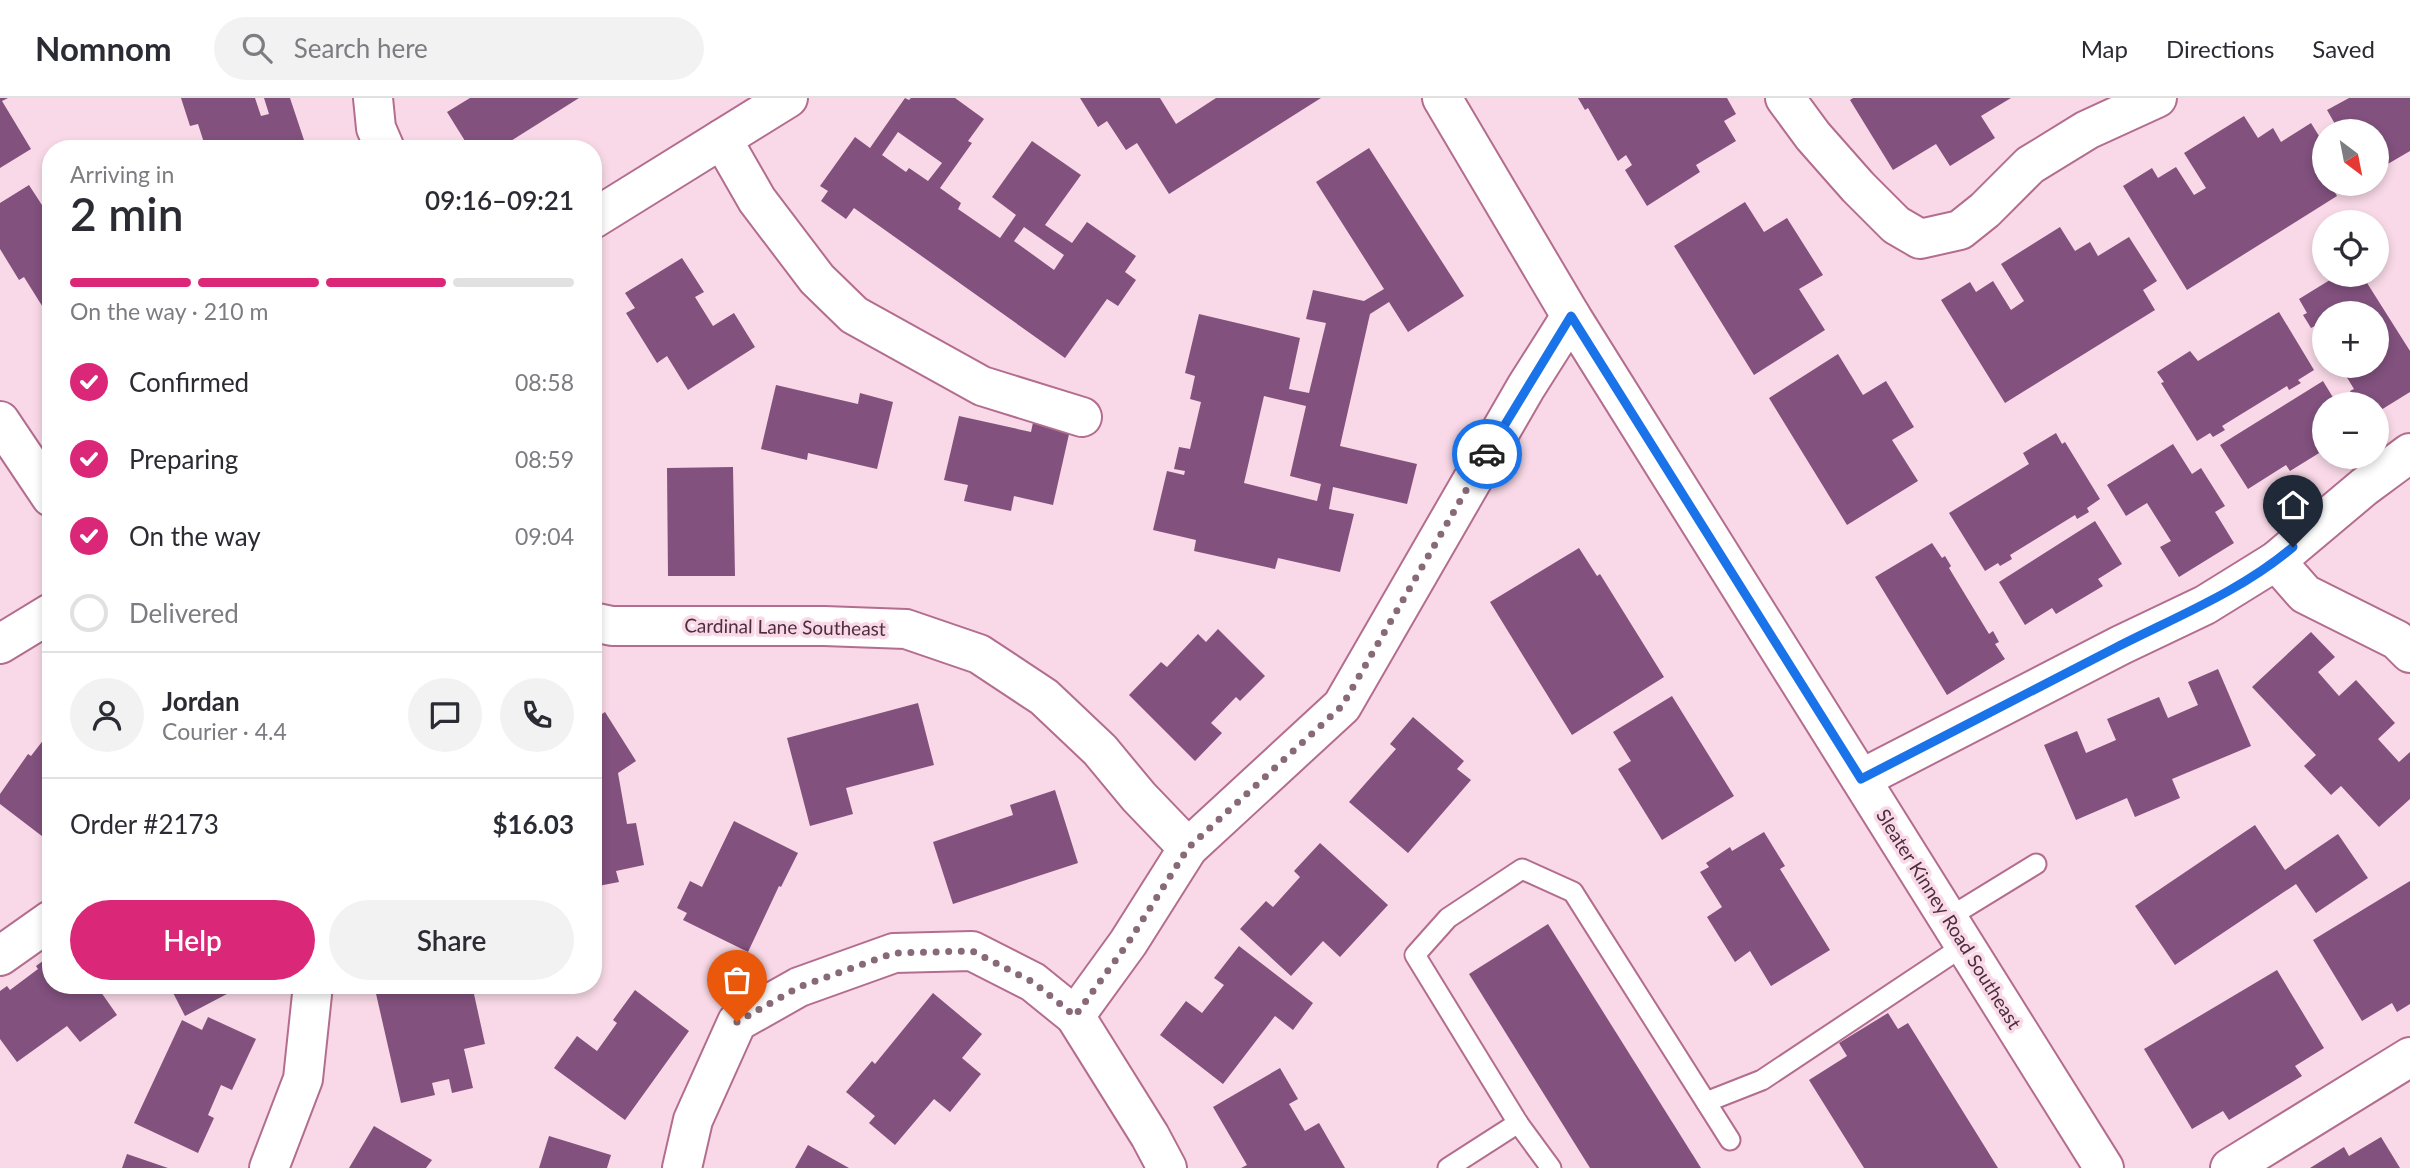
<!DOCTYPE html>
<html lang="en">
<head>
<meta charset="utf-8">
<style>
  :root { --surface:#fff; --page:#f2f2f3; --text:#2b2b33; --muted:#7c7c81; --line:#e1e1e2; --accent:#db2777 }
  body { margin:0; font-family:Lato,sans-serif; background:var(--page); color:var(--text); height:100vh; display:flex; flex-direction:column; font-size:26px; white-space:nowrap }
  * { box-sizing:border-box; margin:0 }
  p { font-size:23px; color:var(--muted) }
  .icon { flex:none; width:38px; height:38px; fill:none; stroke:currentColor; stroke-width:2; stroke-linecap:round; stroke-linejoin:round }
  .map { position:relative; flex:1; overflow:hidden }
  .details { position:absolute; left:42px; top:42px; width:560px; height:854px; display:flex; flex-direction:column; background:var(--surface); border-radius:28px; box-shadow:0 4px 10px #0003 }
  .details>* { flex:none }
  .needle { width:46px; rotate:148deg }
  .fabs { position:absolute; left:2312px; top:21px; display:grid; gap:14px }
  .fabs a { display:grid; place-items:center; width:77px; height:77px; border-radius:50%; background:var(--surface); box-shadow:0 4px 10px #0003; font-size:35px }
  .pin { position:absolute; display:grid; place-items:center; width:60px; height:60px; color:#fff; margin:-72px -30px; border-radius:50% 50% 50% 0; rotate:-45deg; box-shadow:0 0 7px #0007 }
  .pin .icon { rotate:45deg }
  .courier { position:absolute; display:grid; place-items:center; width:70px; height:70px; margin:-35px; border:5px solid #1a73e8; border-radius:50%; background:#fff; color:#222; box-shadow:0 2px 9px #0007 }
  .headline em { font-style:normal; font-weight:600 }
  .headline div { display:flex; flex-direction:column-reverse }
  .headline { display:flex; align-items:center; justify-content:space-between; height:119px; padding:0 28px }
  h1 { font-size:46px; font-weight:600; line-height:52px }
  .bar { display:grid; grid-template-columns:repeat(4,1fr); gap:10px 7px; align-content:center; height:84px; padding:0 28px }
  .bar i { height:9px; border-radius:5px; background:var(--line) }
  .bar .selected { background:var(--accent) }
  .bar p { grid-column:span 4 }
  .line { display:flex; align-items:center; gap:18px; padding:0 28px; border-top:2px solid var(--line) }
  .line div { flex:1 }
  .round { display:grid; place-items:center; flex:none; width:74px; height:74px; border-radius:37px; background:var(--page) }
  ol { padding:0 28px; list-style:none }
  li { display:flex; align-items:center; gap:21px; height:77px }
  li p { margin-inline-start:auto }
  li .icon { padding:7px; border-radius:50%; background:var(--accent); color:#fff; stroke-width:4 }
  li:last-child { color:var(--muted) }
  li i { width:38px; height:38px; border:4px solid var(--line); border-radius:50% }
  .button { display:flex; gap:14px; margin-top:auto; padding:14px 28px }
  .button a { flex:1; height:80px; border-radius:42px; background:var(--accent); color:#fff; font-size:28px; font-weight:600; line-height:80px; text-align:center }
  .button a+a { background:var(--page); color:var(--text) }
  header { display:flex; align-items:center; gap:42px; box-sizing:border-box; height:98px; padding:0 35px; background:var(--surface); border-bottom:2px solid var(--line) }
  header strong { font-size:33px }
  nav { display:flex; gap:38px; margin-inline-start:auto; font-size:24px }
  .search { width:490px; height:63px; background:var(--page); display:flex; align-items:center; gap:18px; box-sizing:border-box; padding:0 24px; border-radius:38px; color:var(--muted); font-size:26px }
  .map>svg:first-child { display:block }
</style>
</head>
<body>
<header>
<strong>Nomnom</strong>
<div class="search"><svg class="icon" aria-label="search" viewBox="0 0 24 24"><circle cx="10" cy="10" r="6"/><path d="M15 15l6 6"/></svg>Search here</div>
<nav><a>Map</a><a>Directions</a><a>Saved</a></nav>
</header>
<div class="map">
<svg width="2410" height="1070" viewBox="0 0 2410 1070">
  <rect width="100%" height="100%" fill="#f9d9e7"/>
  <g fill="#82517e" fill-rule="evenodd">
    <polygon points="0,0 8,0 2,3 31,51 0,70"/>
    <polygon points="181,0 255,0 261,18 269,16 264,0 290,0 307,51 206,51 198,26 190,28"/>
    <polygon points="470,0 579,0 498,51 470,51 447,14"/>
    <path d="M905 0 909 2 911 0H955L984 21 968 43 972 45 940 90 961 105 958 111 1000 140 1016 117 992 99 1032 43 1081 77 1045 127 1072 145 1087 124 1136 158 1125 174 1136 182 1118 208 1107 201 1065 260 854 110 846 121 821 103 828 93 820 88 855 39 870 50ZM898 34 942 65 928 83 909 70 906 74 882 57ZM1024 129 1064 157 1054 172 1014 143Z"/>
    <polygon points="1080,0 1160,0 1176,26 1216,0 1321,0 1169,96 1137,45 1126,52 1107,23 1098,29"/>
    <polygon points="1578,0 1727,0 1736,16 1724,23 1736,43 1696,67 1700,74 1647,108 1625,72 1632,67 1626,57 1618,63 1588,10 1585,12"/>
    <polygon points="1853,0 2011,0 1981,18 1995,40 1950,68 1936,46 1893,72 1850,2"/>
    <polygon points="2349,0 2410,0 2410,53 2381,70 2376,62 2376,33 2339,33 2327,12"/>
    <polygon points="2244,18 2258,40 2273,30 2281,44 2311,25 2324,46 2324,86 2330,86 2337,98 2187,192 2123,88 2152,70 2158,80 2176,69 2194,97 2206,90 2184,55"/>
    <path d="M1369 50 1464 198 1408 234 1389 204 1370 216 1340 348 1417 366 1407 406 1333 389 1329 411 1354 416 1340 474 1278 460 1275 471 1194 453 1196 442 1153 432 1167 373 1184 377 1185 373 1174 371 1179 349 1190 351 1201 304 1190 301 1195 278 1185 275 1199 216 1300 240 1289 291 1309 295 1326 225 1306 221 1313 192 1364 203 1384 191 1316 84ZM1264 298 1306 308 1290 378 1321 386 1317 403 1244 385Z"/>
    <polygon points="29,87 51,121 51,207 44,211 24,179 19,182 0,151 0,105"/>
    <polygon points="1745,104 1764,134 1787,120 1823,177 1799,191 1825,232 1754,277 1674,148"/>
    <polygon points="2060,129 2075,153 2090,144 2098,158 2129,139 2157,183 2143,192 2155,212 2005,305 1941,202 1970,184 1976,194 1993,183 2011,212 2024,203 2001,166"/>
    <polygon points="682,160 704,194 695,199 713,228 734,215 755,249 688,292 667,258 657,265 626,215 635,210 625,195"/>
    <polygon points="2338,177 2362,177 2410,253 2410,294 2376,315 2376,306 2364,306 2362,304 2358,306 2350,293 2354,291 2340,268 2376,268 2376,215 2324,215 2324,242 2315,228 2311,230 2303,217 2307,215 2299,201"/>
    <polygon points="2279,214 2314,272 2298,282 2301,285 2289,292 2287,288 2222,328 2225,332 2213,339 2210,335 2197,343 2161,285 2164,284 2157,274 2190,253 2198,263"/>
    <polygon points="1838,256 1863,297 1886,283 1914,329 1892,342 1918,383 1847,427 1769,300"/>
    <polygon points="2323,283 2337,306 2324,306 2324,352 2290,373 2286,367 2248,391 2220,347"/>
    <polygon points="776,287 858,306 860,295 893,304 877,371 808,355 807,362 761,351"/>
    <polygon points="1035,315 1072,323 1053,407 1014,398 1011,413 964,403 968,387 944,382 959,318 1031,334"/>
    <polygon points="2056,335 2062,346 2065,344 2100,401 2087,410 2089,414 2077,421 2075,417 2010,457 2012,461 2000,468 1998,465 1985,473 1949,415 2029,366 2023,355"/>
    <polygon points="2173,346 2192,376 2201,370 2225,408 2215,414 2234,445 2179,479 2160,449 2171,443 2147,405 2126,418 2107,387"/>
    <polygon points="733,369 735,478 668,478 667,370"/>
    <polygon points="2095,423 2122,466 2098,481 2103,488 2056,516 2052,510 2025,527 1999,484"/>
    <polygon points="1932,445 1942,460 1945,458 1951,468 1949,470 1989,536 1993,533 1999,544 1995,546 2005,561 1947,597 1875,479"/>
    <polygon points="1579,450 1597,478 1600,476 1664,579 1572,637 1490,504"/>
    <polygon points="1218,531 1265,578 1240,603 1236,599 1211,625 1222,635 1195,663 1129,597 1161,564 1167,569 1198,536 1206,544"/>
    <polygon points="2311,534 2335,559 2318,574 2339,598 2356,582 2395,625 2378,641 2399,664 2410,654 2410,701 2379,729 2341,688 2331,697 2304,668 2316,657 2252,589"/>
    <polygon points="2218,571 2251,648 2172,681 2180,700 2135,719 2127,700 2076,722 2044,647 2077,633 2086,655 2116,642 2107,621 2159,599 2168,620 2198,607 2188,584"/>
    <polygon points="1672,598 1734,698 1662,742 1618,671 1631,663 1613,634"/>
    <polygon points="918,605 934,667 846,690 853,716 810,728 787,640"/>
    <polygon points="605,614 636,663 618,675 627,726 636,725 644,767 616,773 619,784 593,789 593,622"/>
    <polygon points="1413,619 1464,663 1457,671 1471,682 1408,755 1349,704 1396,651 1390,646"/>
    <polygon points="51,632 51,745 0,706 0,696 28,656 31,658"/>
    <polygon points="1055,692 1078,765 953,806 933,744 1013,717 1010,707"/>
    <polygon points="734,723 798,755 781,789 779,788 748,854 683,822 687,815 677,810 690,783 702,789"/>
    <polygon points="2255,727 2285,772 2338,736 2368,780 2316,815 2296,786 2175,867 2135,808"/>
    <polygon points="1764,734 1785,768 1780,771 1830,852 1771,888 1750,853 1735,864 1707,819 1722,809 1700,774 1709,769 1706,765 1730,749 1732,753"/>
    <polygon points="1320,745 1388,807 1340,859 1323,843 1291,878 1240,831 1266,803 1273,809 1300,779 1294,773"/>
    <polygon points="2410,783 2410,906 2397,914 2392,905 2362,923 2313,842"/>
    <polygon points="1548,826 1701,1070 1590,1070 1469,876"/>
    <polygon points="1239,848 1313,905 1293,932 1275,918 1223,986 1160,937 1186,903 1202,915 1224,887 1214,880"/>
    <polygon points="51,857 51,887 96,887 117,917 80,944 67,928 17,964 0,941 0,893 7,888 10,892 38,871 36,868"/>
    <polygon points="2277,872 2324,950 2295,968 2302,978 2229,1022 2223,1013 2192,1031 2144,951"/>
    <polygon points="169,887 244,887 185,918"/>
    <polygon points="374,887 450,887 451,892 472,887 485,946 464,951 473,990 452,995 449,981 432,985 435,997 401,1005"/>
    <polygon points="635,892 689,933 625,1022 554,970 577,938 597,953 617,925 613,922"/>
    <polygon points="933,895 982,936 962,960 981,976 950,1014 934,1001 895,1047 869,1025 875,1018 846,994 872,963 875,966"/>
    <polygon points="1888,915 1898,931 1908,925 1998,1070 1864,1070 1809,982 1847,958 1839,945"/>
    <polygon points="208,919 256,941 232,992 221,987 208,1017 214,1020 198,1055 134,1025 182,922 202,932"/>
    <polygon points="1280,970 1298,1001 1289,1006 1305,1033 1319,1025 1345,1070 1241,1070 1247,1067 1213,1009"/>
    <polygon points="374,1028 432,1062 426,1070 349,1070"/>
    <polygon points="549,1038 611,1057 607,1070 539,1070"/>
    <polygon points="2381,1039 2400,1070 2310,1070 2344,1049 2349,1058"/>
    <polygon points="808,1047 849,1070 795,1070"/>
    <polygon points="127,1056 168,1070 122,1070"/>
  </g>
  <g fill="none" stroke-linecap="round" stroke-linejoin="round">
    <defs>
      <g id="lane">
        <polyline points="1948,820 2036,766"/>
        <polyline points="1706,1004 1762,982 1965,847"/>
        <polyline points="1448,1070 1518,1025"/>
        <polyline points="1551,1070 1518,1025 1415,857 1448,820 1522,771 1573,794 1730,1042"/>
      </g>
      <g id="street">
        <polyline points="373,0 376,30 385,51"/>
        <polyline points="1785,0 1813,38 1858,89 1896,127 1920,141 1960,132 1985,112 2030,67 2087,32 2157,0"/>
        <polyline points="722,41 757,102 817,181 854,217 982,288 1082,319"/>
        <polyline points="0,323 51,399"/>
        <polyline points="2276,463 2305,496 2397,542 2410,555"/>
        <polyline points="593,524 612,528 824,528 906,531 979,556 1044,599 1100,652 1139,699 1188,750"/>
        <polyline points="1861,681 2121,547 2205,507 2276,463 2364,389 2410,355"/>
        <polyline points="0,858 51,822"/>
        <polyline points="1075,918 1128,845 1188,750 1342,608 1526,289 1571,218"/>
        <polyline points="269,1070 303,981 313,887"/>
        <polyline points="682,1070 693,1022 737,924 799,889 894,855 972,853 1033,884 1075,918 1150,1038 1167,1070"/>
        <polyline points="2230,1070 2410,959"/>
      </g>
      <g id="secondary">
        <polyline points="1442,0 1571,218 2104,1070"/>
        <polyline points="593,121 788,0"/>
        <polyline points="0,546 51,515"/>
      </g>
    </defs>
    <use href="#lane" stroke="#b36d8e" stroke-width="23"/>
    <use href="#street" stroke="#b36d8e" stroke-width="42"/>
    <use href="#secondary" stroke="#b36d8e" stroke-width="42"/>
    <use href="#lane" stroke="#fff" stroke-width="19"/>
    <use href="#street" stroke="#fff" stroke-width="38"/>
    <use href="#secondary" stroke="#fff" stroke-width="38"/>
  </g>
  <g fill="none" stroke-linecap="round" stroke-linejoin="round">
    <polyline stroke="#886978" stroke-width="7" stroke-dasharray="0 12.6" points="737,924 799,889 894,855 972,853 1033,884 1075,918 1128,845 1188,750 1342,608 1487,356"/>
    <path stroke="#1a73e8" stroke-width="9" d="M1487 356 1571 218 1861 681C1946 637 2032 593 2117 549 2178 518 2241 493 2293 449"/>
  </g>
  <g text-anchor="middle" stroke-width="7" stroke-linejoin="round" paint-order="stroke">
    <g font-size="19" fill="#4b2d3c" stroke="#f9d9e7">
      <text transform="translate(785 529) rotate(1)" y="7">Cardinal Lane Southeast</text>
      <text transform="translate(1949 821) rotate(58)" y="7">Sleater Kinney Road Southeast</text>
    </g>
  </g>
</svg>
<div class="fabs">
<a><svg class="needle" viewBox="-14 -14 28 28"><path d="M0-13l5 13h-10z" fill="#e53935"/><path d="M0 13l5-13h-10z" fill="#7c7c81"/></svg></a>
<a><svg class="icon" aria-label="locate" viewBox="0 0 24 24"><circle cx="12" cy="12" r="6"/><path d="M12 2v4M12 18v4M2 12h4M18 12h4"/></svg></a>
<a>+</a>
<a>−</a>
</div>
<div class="pin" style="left:737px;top:924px;background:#ea580c"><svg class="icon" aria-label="bag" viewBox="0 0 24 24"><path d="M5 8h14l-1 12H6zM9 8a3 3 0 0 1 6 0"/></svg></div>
<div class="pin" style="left:2293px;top:449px;background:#1f2937"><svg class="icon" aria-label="home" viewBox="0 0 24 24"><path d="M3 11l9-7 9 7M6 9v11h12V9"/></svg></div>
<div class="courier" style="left:1487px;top:356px"><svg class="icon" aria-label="car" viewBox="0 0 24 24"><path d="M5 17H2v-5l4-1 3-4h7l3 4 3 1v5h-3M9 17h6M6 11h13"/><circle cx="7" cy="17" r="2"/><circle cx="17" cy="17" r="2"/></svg></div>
<section class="details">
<div class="headline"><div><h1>2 min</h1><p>Arriving in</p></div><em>09:16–09:21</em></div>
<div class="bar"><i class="selected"></i><i class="selected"></i><i class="selected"></i><i></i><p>On the way · 210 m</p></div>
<ol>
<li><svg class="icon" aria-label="check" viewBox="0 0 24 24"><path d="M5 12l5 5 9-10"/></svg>Confirmed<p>08:58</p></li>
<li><svg class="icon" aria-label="check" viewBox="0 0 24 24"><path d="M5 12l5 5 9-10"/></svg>Preparing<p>08:59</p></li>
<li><svg class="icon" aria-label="check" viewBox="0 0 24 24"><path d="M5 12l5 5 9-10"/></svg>On the way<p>09:04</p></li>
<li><i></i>Delivered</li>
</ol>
<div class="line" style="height:126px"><a class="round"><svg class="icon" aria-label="person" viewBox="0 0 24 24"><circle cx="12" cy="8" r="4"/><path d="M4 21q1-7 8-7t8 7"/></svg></a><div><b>Jordan</b><p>Courier · 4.4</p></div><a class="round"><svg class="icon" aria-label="chat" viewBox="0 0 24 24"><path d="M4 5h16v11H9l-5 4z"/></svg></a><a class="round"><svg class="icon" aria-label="phone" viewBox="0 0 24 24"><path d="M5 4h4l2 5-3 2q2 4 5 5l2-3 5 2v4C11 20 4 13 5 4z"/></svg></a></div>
<div class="line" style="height:91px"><div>Order #2173</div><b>$16.03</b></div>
<div class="button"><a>Help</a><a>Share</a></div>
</section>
</div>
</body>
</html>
